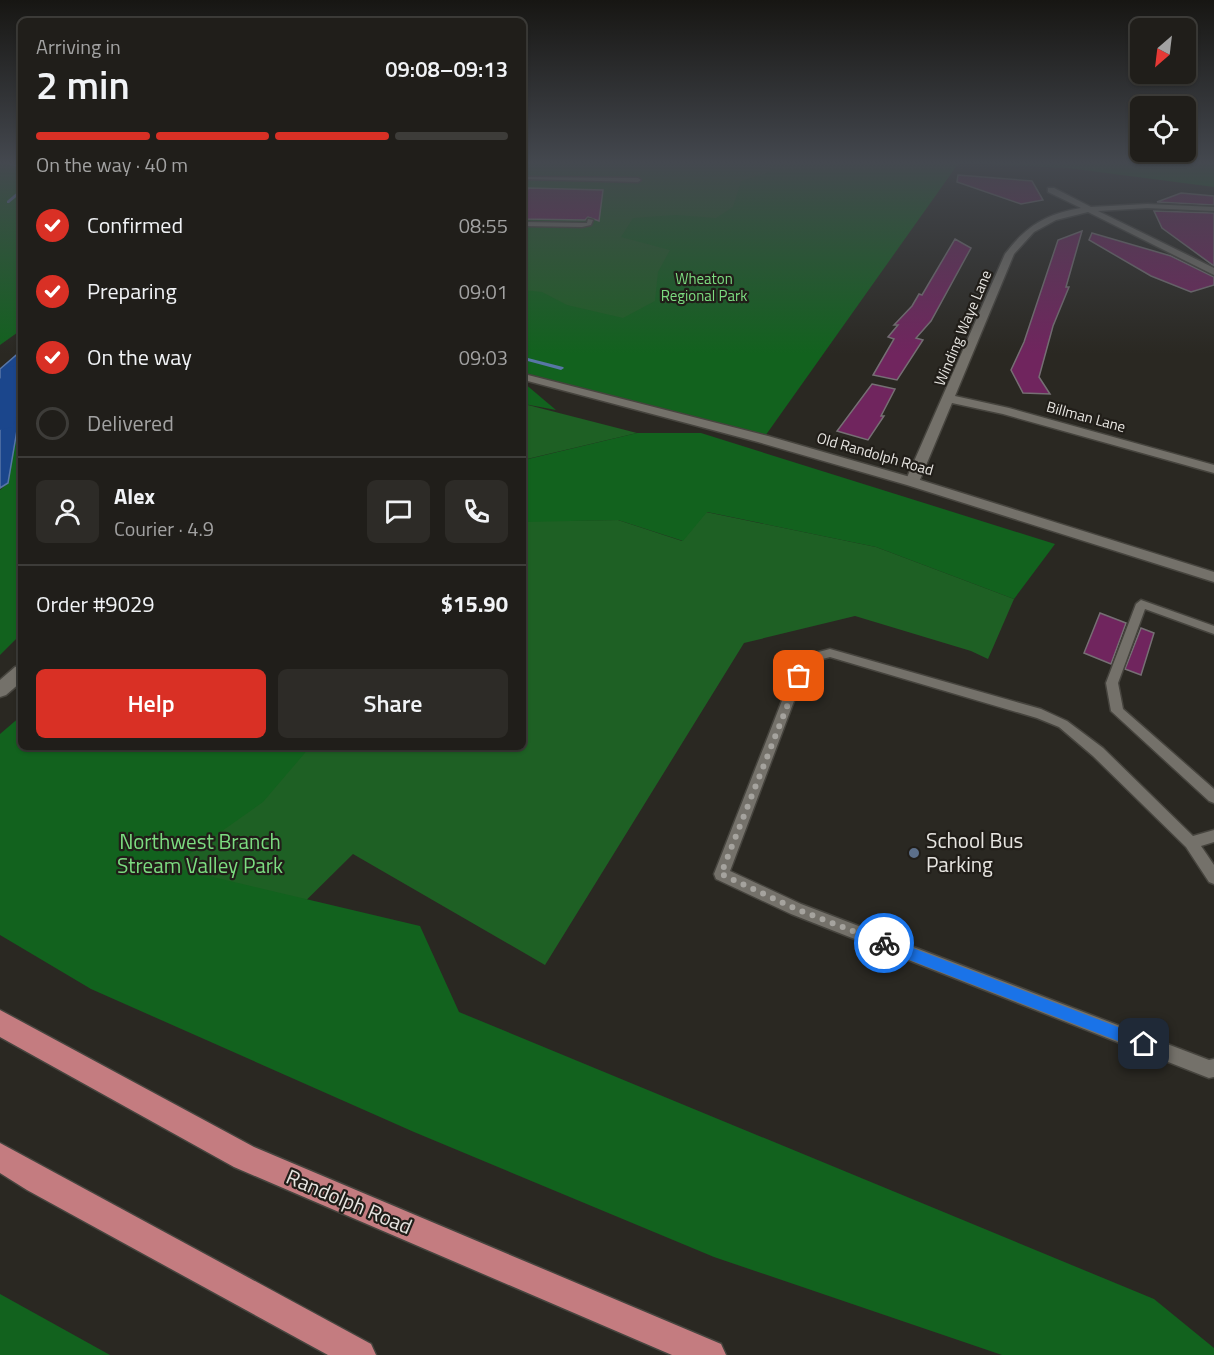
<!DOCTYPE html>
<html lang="en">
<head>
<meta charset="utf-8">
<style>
  :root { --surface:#201e1a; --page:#2d2b27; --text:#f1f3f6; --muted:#a2a2a2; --line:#3d3c39; --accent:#d93025 }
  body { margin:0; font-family:"Titillium Web",sans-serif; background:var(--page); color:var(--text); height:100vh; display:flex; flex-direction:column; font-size:22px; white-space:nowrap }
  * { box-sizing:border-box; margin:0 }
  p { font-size:20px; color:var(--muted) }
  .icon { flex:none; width:33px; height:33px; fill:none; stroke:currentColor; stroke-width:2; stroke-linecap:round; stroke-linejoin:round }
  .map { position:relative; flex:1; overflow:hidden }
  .sheet { position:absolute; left:18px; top:18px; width:508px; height:732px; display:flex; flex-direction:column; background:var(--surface); border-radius:9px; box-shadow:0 2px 4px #0004,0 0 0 2px var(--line) }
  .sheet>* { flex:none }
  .needle { width:39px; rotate:208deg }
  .fabs { position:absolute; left:1130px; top:18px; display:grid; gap:12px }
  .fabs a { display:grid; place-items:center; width:66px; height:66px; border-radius:9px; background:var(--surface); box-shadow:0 2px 4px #0004,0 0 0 2px var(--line); font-size:30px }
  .pin { position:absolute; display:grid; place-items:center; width:51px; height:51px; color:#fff; margin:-26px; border-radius:12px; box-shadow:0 3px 9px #0006 }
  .courier { position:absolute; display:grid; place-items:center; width:60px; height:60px; margin:-30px; border:4px solid #1a73e8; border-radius:50%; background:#fff; color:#222; box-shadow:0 2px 8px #0007 }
  .summary em { font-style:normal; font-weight:600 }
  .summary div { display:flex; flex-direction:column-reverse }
  .summary { display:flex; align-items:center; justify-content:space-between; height:102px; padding:0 18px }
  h1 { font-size:39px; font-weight:600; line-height:45px }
  .bar { display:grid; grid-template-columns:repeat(4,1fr); gap:9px 6px; align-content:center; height:72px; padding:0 18px }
  .bar i { height:8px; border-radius:4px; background:var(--line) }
  .bar .current { background:var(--accent) }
  .bar p { grid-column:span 4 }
  .line { display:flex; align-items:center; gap:15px; padding:0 18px; border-top:2px solid var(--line) }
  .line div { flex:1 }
  .round { display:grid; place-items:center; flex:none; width:63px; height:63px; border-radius:9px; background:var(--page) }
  ol { padding:0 18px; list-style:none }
  li { display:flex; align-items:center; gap:18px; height:66px }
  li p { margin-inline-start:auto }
  li .icon { padding:6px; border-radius:50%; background:var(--accent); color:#fff; stroke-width:4 }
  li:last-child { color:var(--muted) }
  li i { width:33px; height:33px; border:3px solid var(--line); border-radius:50% }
  .primary-button { display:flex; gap:12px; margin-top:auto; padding:12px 18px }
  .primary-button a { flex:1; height:69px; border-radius:9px; background:var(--accent); color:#fff; font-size:24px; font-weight:600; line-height:69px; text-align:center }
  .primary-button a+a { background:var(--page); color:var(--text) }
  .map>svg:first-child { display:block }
</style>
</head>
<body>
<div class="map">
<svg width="1214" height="1355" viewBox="0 0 1214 1355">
  <rect width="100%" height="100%" fill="#2a2822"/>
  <g fill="#1e6024">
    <polygon points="524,164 948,164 524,368"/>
    <polygon points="524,404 637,433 527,459 524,457"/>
    <polygon points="706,512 876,547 1014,599 988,659 971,651 855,616 744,643 545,965 353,854 203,1002 57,747 524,747 524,519 531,521 618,520 682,541"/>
  </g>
  <g fill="#12621e">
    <polygon points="0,164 21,164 21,330 0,345"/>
    <polygon points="771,164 958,164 763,439 524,378 524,290 542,292 567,305 623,318 655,301 658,272 670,250 621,237 633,218 676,215 716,218 733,207 741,181 770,172"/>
    <polygon points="982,164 1214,164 1214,187 1068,168"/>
    <polygon points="524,383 556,410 524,404"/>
    <polygon points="21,407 21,634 0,655 0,490 8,483"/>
    <polygon points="637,433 701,433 1055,544 1014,599 876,547 707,512 683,541 618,520 524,522 524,460"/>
    <polygon points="21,716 21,747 310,747 263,802 171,867 420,926 459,1012 1154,1299 1214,1348 1214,1355 1002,1355 714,1257 414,1132 91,989 0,935 0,734"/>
    <polygon points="0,1294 110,1355 0,1355"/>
  </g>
  <polygon fill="#1b468c" stroke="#5876a6" stroke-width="1.5" points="21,351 21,407 8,483 0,488 0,430 11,412 0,393 0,369"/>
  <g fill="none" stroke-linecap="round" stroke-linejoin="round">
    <g fill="#5876a6" fill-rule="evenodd">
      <polygon points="10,164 21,166 21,168 11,165"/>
      <polygon points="20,190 21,190 21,193 9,203 7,203 7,201"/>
      <polygon points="524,357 563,367 564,368 561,370 524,360"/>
    </g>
    <path fill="#1b468c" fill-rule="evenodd" d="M21 364V395C15 405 19 417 12 427L0 430V379L10 367Z"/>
  </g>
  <g fill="#70255e" stroke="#766f74" stroke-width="1.5">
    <polygon points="958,175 1032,181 1043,200 1021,204 957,182"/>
    <polygon points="528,188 603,190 599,221 588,217 585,220 524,219 524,202"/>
    <polygon points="1181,193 1214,196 1214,205 1157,202"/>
    <polygon points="1154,211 1214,213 1214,266 1162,228"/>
    <polygon points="1082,231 1066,287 1069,287 1053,326 1039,377 1050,394 1023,393 1011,370 1024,342 1058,240"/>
    <polygon points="1092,233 1171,256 1214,277 1214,285 1191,292 1151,276 1089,240"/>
    <polygon points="955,239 971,248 931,321 916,338 923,340 897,380 873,375 894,339 888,337 898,325 894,325 912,306 919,294 922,295"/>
    <polygon points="872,384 895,389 881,416 884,416 868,440 837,431"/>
    <polygon points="1100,613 1126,623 1111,664 1084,653"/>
    <polygon points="1141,628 1154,633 1141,675 1125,669"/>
  </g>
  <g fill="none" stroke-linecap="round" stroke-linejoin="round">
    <defs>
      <g id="lane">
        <polygon points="524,177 638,178 641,180 638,182 524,179"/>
        <polygon points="588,219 593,220 591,225 582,227 524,226 524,222 582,223 587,223"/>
        <polygon points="1141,600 1214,626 1214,634 1145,609 1118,683 1123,709 1214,789 1214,803 1209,801 1111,711 1106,683 1136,604"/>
        <polygon points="830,649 1041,709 1067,721 1103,748 1193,836 1214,830 1214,842 1201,846 1214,865 1214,884 1209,882 1186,847 1093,756 1059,727 1037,718 830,657 811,662 797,693 730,871 801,904 1209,1060 1214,1059 1214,1077 1209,1078 791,914 716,879 714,874 785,693 801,659 803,656"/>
      </g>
      <path id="street" d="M1048 188H1054L1091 207 1147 204 1214 207V211L1147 208 1098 211 1214 268V275L1088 212 1056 220 1034 232 1014 254 955 396 1009 408 1214 465V473L1003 414 952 403 919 482 912 486 905 482 1005 254C1026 226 1046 214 1081 208L1048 192Z"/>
      <g id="secondary">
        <polygon points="524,374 768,436 917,479 1214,572 1214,582 907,485 758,442 524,380"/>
        <polygon points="21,666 21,682 6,695 0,697 0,680 15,667"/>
      </g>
      <g id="primary">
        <polygon points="0,1010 254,1147 721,1344 726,1355 672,1355 234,1167 0,1037"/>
        <polygon points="0,1143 371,1344 376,1355 328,1355 27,1190 0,1173"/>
      </g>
    </defs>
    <use href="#lane" stroke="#46443e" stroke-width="3"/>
    <use href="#street" stroke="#46443e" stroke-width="3"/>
    <use href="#secondary" stroke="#46443e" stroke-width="3"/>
    <use href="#primary" stroke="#46443e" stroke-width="3"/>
    <use href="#lane" fill="#74716a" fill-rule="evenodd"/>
    <use href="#street" fill="#74716a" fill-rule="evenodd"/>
    <use href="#secondary" fill="#74716a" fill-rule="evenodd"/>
    <use href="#primary" fill="#c47c80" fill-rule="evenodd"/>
  </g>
  <linearGradient id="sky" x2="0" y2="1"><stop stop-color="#171613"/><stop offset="0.46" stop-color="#44484f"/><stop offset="1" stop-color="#44484f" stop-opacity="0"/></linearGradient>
  <rect width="1214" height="354" fill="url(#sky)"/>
  <polygon fill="#1a73e8" points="884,937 1144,1037 1149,1039 1151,1044 1149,1048 1144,1051 879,948 877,943 879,939"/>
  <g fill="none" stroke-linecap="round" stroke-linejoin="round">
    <polyline stroke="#a5a39e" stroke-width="6" stroke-dasharray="0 10.8" points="799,676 721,874 796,909 884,943"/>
  </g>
  <circle fill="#5c6f8a" stroke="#211e19" stroke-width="2" cx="914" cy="853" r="6"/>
  <g text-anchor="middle" stroke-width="4.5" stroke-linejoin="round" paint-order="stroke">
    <g font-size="15" fill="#7cdc80" stroke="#211e19">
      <text x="704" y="284">Wheaton<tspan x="704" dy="17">Regional Park</tspan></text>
    </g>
    <g font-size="15" fill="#e7e5e1" stroke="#211e19">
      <text transform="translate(963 328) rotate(-67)" y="5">Winding Waye Lane</text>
      <text transform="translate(1086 417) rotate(15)" y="5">Billman Lane</text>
      <text transform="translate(875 454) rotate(16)" y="5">Old Randolph Road</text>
    </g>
    <g font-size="21" fill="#e7e5e1" stroke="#211e19" text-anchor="start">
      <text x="926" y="848">School Bus<tspan x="926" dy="24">Parking</tspan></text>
    </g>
    <g font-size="21" fill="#7cdc80" stroke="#211e19">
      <text x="200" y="849">Northwest Branch<tspan x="200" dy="24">Stream Valley Park</tspan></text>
    </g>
    <g font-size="21" fill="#e7e5e1" stroke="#211e19">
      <text transform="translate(349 1202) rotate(23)" y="7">Randolph Road</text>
    </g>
  </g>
</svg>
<div class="fabs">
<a><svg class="needle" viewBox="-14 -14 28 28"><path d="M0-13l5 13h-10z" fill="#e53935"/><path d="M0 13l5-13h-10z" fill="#a2a2a2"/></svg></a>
<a><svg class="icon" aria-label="locate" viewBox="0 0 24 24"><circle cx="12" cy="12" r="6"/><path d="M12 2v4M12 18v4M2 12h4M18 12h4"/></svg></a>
</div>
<div class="pin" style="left:799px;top:676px;background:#ea580c"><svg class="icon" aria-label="bag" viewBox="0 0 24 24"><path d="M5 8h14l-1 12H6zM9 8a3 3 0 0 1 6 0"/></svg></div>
<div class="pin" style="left:1144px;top:1044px;background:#1f2937"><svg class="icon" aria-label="home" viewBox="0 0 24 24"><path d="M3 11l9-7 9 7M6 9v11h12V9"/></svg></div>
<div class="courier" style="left:884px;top:943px"><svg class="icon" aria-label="bike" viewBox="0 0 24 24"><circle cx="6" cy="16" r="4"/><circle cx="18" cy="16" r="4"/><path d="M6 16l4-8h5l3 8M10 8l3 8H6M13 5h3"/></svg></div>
<section class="sheet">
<div class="summary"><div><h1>2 min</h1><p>Arriving in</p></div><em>09:08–09:13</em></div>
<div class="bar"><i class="current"></i><i class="current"></i><i class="current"></i><i></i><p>On the way · 40 m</p></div>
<ol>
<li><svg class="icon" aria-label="check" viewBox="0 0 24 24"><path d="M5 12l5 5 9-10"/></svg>Confirmed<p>08:55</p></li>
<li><svg class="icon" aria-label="check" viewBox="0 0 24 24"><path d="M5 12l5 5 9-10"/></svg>Preparing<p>09:01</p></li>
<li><svg class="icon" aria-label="check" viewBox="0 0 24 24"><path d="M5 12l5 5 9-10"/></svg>On the way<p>09:03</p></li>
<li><i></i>Delivered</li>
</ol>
<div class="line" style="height:108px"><a class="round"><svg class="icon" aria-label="person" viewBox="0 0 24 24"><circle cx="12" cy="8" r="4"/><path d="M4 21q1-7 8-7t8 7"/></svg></a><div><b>Alex</b><p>Courier · 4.9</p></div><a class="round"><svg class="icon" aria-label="chat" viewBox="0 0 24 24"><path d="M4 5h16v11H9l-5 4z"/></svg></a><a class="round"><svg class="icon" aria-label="phone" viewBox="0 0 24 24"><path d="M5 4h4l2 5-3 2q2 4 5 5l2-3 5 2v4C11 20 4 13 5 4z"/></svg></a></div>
<div class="line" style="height:78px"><div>Order #9029</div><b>$15.90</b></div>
<div class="primary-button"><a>Help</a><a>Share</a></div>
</section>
</div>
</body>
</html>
